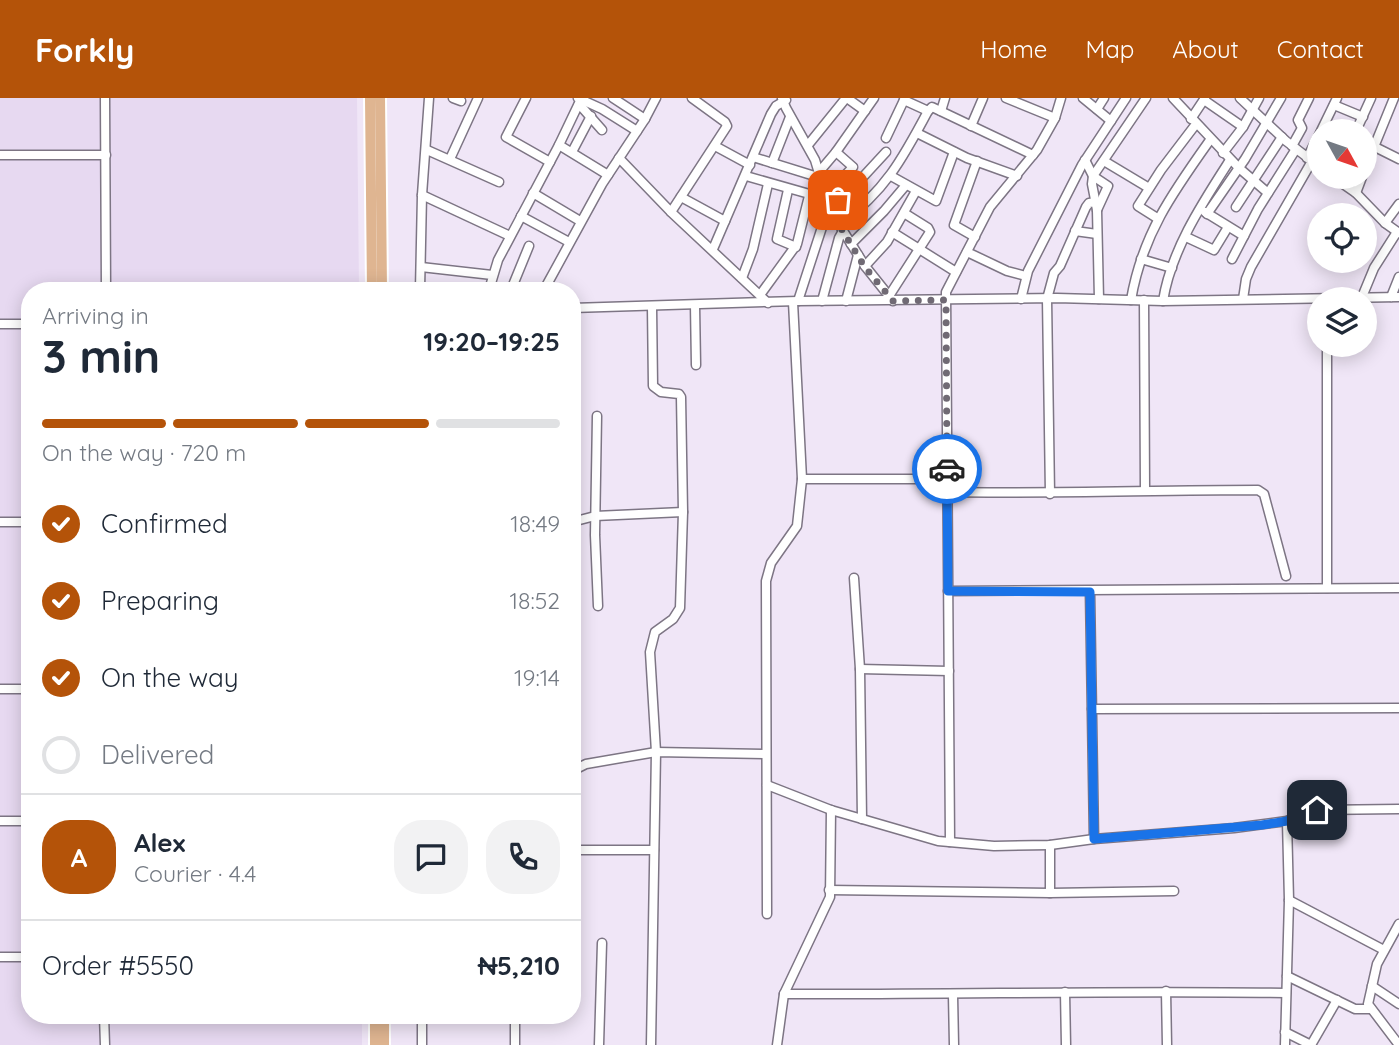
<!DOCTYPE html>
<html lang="en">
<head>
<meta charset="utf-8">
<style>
  :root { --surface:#fff; --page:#f2f2f3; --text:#1f2937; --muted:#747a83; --line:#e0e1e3; --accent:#b45309 }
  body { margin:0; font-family:Quicksand,sans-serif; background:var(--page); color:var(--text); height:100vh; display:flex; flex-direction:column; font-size:26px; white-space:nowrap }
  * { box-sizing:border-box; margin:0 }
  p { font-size:23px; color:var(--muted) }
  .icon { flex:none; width:38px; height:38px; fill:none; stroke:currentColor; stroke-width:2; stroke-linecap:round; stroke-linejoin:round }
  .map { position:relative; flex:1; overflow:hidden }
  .panel { position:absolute; left:21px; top:184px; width:560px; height:742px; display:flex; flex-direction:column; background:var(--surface); border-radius:28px; box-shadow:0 4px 18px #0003 }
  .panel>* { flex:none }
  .needle { width:46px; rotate:130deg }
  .buttons { position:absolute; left:1307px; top:21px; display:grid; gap:14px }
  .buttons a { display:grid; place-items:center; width:70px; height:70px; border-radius:50%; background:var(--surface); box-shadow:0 4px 18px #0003; font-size:35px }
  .pin { position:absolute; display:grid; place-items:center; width:60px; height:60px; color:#fff; margin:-30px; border-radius:14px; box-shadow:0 4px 10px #0006 }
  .courier { position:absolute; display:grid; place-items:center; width:70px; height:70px; margin:-35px; border:5px solid #1a73e8; border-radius:50%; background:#fff; color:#222; box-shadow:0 2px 9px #0007 }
  .headline em { font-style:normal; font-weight:800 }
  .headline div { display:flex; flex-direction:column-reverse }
  .headline { display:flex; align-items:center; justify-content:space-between; height:119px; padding:0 21px }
  h1 { font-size:46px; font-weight:800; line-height:52px }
  .bar { display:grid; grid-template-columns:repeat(4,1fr); gap:10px 7px; align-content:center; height:84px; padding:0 21px }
  .bar i { height:9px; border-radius:5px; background:var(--line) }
  .bar .selected { background:var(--accent) }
  .bar p { grid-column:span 4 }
  .line { display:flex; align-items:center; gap:18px; padding:0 21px; border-top:2px solid var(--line) }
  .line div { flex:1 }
  .round { display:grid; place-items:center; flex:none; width:74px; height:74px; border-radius:28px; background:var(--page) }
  ol { padding:0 21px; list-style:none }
  li { display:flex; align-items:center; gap:21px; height:77px }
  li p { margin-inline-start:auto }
  li .icon { padding:7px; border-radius:50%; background:var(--accent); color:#fff; stroke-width:4 }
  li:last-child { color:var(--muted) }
  li i { width:38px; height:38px; border:4px solid var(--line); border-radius:50% }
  header { display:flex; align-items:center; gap:42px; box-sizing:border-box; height:98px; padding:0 35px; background:var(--accent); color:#fff }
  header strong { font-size:33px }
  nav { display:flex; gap:38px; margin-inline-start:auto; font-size:24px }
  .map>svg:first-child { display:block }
</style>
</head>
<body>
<header>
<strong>Forkly</strong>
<nav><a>Home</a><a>Map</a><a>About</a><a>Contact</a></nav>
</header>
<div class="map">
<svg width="1399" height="947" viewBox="0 0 1399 947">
  <rect width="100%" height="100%" fill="#f0e6f7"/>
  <polygon fill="#e7d9f1" points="0,0 357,0 359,192 30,192 30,917 362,917 362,947 0,947"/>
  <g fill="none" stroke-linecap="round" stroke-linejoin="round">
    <defs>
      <g id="minor">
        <polyline points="105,0 106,192"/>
        <polyline points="453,0 461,3"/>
        <polyline points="526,0 506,39 550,64"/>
        <polyline points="578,0 602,11 637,33"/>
        <polyline points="613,0 645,21"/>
        <polyline points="782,0 786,10 815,62 830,112 865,168 893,203"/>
        <polyline points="847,0 865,13"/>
        <polyline points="1006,0 1055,20"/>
        <polyline points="1083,0 1111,23"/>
        <polyline points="1173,0 1239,70 1268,95"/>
        <polyline points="1240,0 1286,43 1320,69"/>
        <polyline points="904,2 928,13 932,9 1033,57"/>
        <polyline points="1204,2 1243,29"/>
        <polyline points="579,6 602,32"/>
        <polyline points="1334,7 1363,19"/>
        <polyline points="1097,11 1104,0"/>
        <polyline points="941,13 945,0"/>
        <polyline points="1191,21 1205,0"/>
        <polyline points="1325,26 1342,33"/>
        <polyline points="971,28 983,0"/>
        <polyline points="1321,33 1337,0"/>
        <polyline points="1356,33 1371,0"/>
        <polyline points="917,35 967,60 1017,78"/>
        <polyline points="886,40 905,0"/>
        <polyline points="1365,44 1399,61"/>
        <polyline points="559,47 608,77"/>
        <polyline points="808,47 846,0"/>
        <polyline points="715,48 750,67"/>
        <polyline points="1292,48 1302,30 1298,22 1309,0"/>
        <polyline points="427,52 499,84"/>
        <polyline points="572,54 591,18"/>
        <polyline points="1223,55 1243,29 1259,0"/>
        <polyline points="0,57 106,57"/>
        <polyline points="753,59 821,80"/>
        <polyline points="619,60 671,114 768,205"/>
        <polyline points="1307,60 1320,35"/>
        <polyline points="450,61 478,0"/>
        <polyline points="1085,62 1093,78 1108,88 1097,112"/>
        <polyline points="1104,63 1149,90"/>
        <polyline points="772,65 790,19"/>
        <polyline points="1365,71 1394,0"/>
        <polyline points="819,74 836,54 874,0"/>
        <polyline points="746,78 827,101"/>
        <polyline points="891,78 936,103 954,54"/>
        <polyline points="1333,79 1356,95 1385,125 1399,135"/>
        <polyline points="788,92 777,141 796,149"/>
        <polyline points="533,95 580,123"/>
        <polyline points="1356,95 1362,79"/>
        <polyline points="422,97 510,138"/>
        <polyline points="826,97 853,69 836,54"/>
        <polyline points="681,99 725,123"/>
        <polyline points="829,108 862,80 886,54"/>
        <polyline points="1236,109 1282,39"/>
        <polyline points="671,114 727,28 725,24 692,0"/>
        <polyline points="1205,114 1244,138"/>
        <polyline points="1207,116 1245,61 1281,0"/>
        <polyline points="521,118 569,144"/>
        <polyline points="1157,120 1138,108 1161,72 1196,26"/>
        <polyline points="1385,125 1399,106"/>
        <path d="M839 127C885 93 902 62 928 13"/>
        <polyline points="1075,133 1097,136"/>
        <polyline points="892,134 956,174"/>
        <polyline points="975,139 954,127 977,63"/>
        <polyline points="1186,139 1214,152 1228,129"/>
        <polyline points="851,146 884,113 906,87"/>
        <polyline points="713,151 771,16 776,8 786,2"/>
        <polyline points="967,154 1007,173 1026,178"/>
        <polyline points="1141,161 1172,170"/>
        <polyline points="1232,161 1258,111 1296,51"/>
        <polyline points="865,168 887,144 916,93"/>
        <polyline points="421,169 492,177"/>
        <polyline points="742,180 753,151 768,86"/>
        <polyline points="420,192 422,97 429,0"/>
        <polyline points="489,192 498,162 559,47 581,1"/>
        <polyline points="511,192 529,148"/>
        <polyline points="544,192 602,86 645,21 656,0"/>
        <polyline points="760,197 797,146 809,98"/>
        <polyline points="889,198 930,134 928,130 904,115"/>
        <polyline points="1362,199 1374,170 1397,134"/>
        <polyline points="1391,199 1399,179"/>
        <polyline points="1021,201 1028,173 1082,67 1126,0"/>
        <polyline points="1099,201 1097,112 1092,86 1093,78 1146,0"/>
        <polyline points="1243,201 1246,181 1251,169 1312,63"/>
        <path d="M1131 202C1142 137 1173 94 1210 42"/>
        <polyline points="1144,202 1145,392"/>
        <polyline points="798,203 825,120 830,112"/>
        <polyline points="822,203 839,140 843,133"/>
        <polyline points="846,203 858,157"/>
        <path d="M1163 203C1171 152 1203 104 1230 62"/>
        <polyline points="695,207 696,267"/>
        <polyline points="572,210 798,203 1057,200 1163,203 1399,199"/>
        <polyline points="0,226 30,226"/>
        <polyline points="597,318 595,437 598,508"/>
        <polyline points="802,381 947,381"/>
        <path d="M948 394C1051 396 1154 392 1258 392L1264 396 1286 478"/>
        <polyline points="1050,396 1047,201 1054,175 1060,168 1086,109 1089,105 1096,104"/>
        <polyline points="0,424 30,424"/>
        <polyline points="572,424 595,418 683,414"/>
        <polyline points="854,480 860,571 862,721"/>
        <polyline points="1327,490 1327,247"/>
        <polyline points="948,493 1399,490"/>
        <polyline points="1090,494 1094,741"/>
        <polyline points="860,571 949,573"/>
        <polyline points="0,591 30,591"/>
        <polyline points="1092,611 1399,610"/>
        <polyline points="572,673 586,666 656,654 766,656"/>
        <polyline points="767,687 831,712 938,743 994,748 1050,747 1094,741 1234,730 1287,723 1306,714 1317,712 1399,711"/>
        <polyline points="0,723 30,723"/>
        <polyline points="950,744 946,194 990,109 1037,52 1055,20 1061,0"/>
        <polyline points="572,752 654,752"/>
        <polyline points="829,792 1050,795 1050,747"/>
        <polyline points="1050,795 1174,793"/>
        <polyline points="1289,802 1384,852"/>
        <polyline points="767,816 766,483 771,465 797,428 802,381 793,204"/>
        <polyline points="0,859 30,859"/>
        <polyline points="1287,878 1355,911 1371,911"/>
        <polyline points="1372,888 1399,906"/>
        <polyline points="1166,893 1167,947"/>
        <polyline points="1065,894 1066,947"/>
        <path d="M784 896C952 897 1119 892 1286 895"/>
        <polyline points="953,897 954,947"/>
        <polyline points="104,917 105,947"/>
        <polyline points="422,917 422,947"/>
        <polyline points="1285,934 1311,947"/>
        <polyline points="515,947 515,917"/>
        <polyline points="599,947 602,845"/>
        <polyline points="651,947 656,654 650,554 655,534 673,521 680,510 683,414 681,299 679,296 661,294 653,288 652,209"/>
        <polyline points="777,947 784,896 830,799 831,712"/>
        <polyline points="1285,947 1289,802 1287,723"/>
        <polyline points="1311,947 1337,902"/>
        <polyline points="1399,947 1368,906 1377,866 1399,826"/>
      </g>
      <g id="major">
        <polyline points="370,0 372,192"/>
        <polyline points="380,0 382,192"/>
        <polyline points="375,917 375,947"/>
        <polyline points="384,917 384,947"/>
      </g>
    </defs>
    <use href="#minor" stroke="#7d7584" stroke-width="11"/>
    <use href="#major" stroke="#fff" stroke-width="14"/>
    <use href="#minor" stroke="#fff" stroke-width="8"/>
    <use href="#major" stroke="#dfb591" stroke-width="10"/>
  </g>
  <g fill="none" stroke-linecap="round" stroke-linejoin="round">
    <polyline stroke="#706a74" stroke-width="7" stroke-dasharray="0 12.6" points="838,102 829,108 830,112 864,168 893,203 946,202 947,371"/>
    <polyline stroke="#1a73e8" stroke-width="9" points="947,371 948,493 1090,494 1094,741 1262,727 1287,723 1306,713 1317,712"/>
  </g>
</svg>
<div class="buttons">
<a><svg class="needle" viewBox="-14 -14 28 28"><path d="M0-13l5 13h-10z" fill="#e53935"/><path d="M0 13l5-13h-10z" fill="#747a83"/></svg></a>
<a><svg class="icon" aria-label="locate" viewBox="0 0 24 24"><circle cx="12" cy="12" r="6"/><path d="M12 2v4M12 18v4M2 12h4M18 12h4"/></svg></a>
<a><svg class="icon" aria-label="layers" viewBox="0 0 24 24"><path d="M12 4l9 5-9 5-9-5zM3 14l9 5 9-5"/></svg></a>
</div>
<div class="pin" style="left:838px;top:102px;background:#ea580c"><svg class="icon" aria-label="bag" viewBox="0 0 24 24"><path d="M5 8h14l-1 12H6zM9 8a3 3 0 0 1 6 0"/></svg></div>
<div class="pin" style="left:1317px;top:712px;background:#1f2937"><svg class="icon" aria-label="home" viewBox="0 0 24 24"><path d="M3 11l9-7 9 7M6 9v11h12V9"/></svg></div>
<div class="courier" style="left:947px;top:371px"><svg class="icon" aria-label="car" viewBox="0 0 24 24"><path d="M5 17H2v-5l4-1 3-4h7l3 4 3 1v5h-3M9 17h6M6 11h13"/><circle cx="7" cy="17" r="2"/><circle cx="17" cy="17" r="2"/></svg></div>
<section class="panel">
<div class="headline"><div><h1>3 min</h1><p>Arriving in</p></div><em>19:20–19:25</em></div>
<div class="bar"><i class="selected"></i><i class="selected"></i><i class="selected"></i><i></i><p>On the way · 720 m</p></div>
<ol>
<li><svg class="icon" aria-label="check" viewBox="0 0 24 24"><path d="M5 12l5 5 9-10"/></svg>Confirmed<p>18:49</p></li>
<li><svg class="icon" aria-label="check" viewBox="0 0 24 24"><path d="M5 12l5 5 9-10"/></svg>Preparing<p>18:52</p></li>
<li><svg class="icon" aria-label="check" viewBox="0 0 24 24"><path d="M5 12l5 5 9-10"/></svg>On the way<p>19:14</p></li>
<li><i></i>Delivered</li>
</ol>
<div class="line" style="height:126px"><b class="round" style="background:var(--accent);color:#fff">A</b><div><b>Alex</b><p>Courier · 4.4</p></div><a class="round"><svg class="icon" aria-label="chat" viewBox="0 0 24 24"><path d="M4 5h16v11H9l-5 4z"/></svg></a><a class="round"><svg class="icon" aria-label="phone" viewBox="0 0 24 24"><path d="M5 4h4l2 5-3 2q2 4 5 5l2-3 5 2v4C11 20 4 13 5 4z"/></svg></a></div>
<div class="line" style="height:91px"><div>Order #5550</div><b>₦5,210</b></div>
</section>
</div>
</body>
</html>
